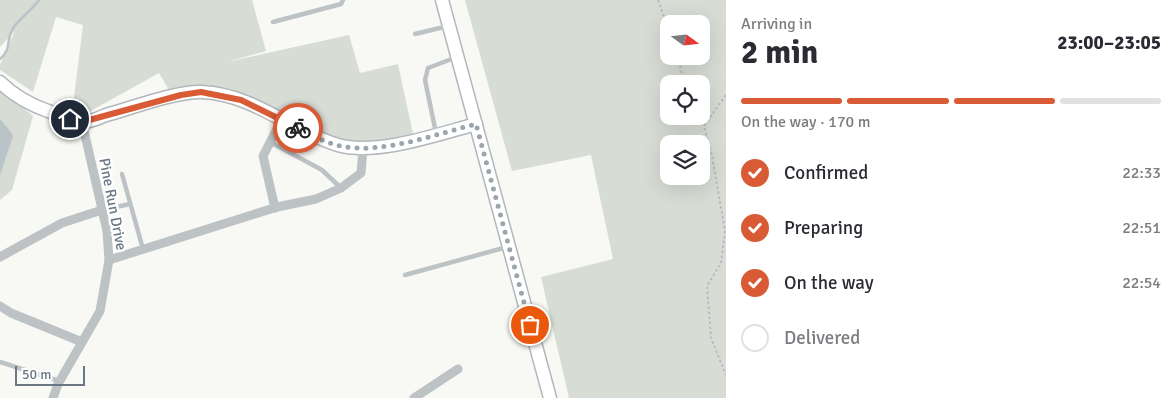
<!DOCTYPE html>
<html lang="en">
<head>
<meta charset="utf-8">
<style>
  :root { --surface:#fff; --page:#f7f7f7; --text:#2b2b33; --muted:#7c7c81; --line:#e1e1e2; --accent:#d85b35 }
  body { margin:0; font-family:Signika,sans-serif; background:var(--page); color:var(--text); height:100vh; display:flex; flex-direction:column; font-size:19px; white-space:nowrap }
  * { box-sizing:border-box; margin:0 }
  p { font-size:16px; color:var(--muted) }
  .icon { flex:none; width:28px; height:28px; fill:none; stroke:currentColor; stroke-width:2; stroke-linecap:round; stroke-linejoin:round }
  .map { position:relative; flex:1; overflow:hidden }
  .details { display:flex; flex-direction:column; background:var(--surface); width:450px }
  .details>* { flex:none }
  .needle { width:32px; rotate:105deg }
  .tools { position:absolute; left:660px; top:15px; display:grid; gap:10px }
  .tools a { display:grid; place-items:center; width:50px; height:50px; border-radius:10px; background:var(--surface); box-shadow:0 5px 20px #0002; font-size:25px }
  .scale { position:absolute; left:15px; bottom:12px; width:70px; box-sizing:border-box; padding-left:5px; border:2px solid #697884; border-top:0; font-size:14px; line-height:18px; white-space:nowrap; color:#697884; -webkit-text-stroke:4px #fff; paint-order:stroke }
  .pin { position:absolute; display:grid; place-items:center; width:42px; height:42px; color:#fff; margin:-21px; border:2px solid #fff; border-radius:50%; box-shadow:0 1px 5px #0007 }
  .courier { position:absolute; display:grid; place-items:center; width:50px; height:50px; margin:-25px; border:4px solid #d85b35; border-radius:50%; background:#fff; color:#222; box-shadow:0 1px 6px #0007 }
  .headline em { font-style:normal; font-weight:800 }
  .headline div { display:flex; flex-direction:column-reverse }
  .headline { display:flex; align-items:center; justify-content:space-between; height:85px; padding:0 15px }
  h1 { font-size:32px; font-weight:800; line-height:38px }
  .bar { display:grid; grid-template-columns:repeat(4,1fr); gap:8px 5px; align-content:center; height:60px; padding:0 15px }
  .bar i { height:6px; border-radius:4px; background:var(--line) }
  .bar .current { background:var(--accent) }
  .bar p { grid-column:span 4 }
  ol { padding:0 15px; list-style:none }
  li { display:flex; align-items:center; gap:15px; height:55px }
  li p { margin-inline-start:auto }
  li .icon { padding:5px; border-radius:50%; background:var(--accent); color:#fff; stroke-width:4 }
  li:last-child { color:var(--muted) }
  li i { width:28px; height:28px; border:2px solid var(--line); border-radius:50% }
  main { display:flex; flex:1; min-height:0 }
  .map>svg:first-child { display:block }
</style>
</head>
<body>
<main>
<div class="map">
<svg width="726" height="398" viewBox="0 0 726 398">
  <rect width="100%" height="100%" fill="#f8f8f5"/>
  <g fill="#d7dcd5" fill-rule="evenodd">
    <polygon points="0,0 252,0 266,51 227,62 349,35 360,73 398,64 413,134 410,141 340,146 241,100 172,95 159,73 71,122 83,25 56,17 33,92 0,70 0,65 15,31 0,47"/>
    <path d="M465 0H726V398H569L541 277 613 259 591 155 512 171ZM669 24H701V56H669ZM669 84H701V116H669ZM669 144H701V176H669Z"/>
    <polygon points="0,89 33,116 12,190 0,200"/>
  </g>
  <polygon fill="#b9c3c8" points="0,119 11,132 13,136 0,175"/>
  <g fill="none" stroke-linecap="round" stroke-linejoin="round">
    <path stroke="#b9c3c8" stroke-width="2.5" d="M0 59C13 48 5 39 14 27 21 17 32 10 39 0"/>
    <defs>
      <g id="secondary">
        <polyline points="442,0 550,398"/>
        <path d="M0 82C13 95 31 105 48 111 58 115 70 120 81 122 88 123 99 118 106 115 132 108 176 91 202 92 253 94 291 131 338 145 376 156 439 134 476 124"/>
      </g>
    </defs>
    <use href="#secondary" stroke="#b2b7bc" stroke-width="15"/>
    <g stroke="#b8bbbe" stroke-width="2" stroke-dasharray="2.5 2.5" stroke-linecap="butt">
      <polyline points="658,0 669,31"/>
      <polyline points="678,56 684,84"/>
      <polyline points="726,95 704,126 712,156 725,231 721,263 707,286 711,338 726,375"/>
      <polyline points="700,116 704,126"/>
    </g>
    <g stroke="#bdc2c5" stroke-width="4.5">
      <polyline points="273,22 341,4 343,0"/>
      <polyline points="415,34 448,26"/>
      <polyline points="436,133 425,80 428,68 457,57"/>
      <polyline points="270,142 322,170 341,188"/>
      <polyline points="122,174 143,249"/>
      <polyline points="102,210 130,204"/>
      <polyline points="405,275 507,247"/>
      <polyline points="0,362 59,381"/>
    </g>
    <g stroke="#bdc2c5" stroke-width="9">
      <polyline points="275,208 263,156 282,119"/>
      <polyline points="0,257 62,223 102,210"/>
      <polyline points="109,260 277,207 316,199 341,188 361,173 363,148"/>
      <polyline points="0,306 11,313 82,342"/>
      <polyline points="53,398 58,384 100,311 109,260 107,231 82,122"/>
      <polyline points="414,398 458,369"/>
    </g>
    <use href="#secondary" stroke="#fff" stroke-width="12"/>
  </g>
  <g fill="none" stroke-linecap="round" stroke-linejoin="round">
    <path stroke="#9ba5ac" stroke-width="5" stroke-dasharray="0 9" d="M298 128C311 135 326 143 340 146 381 155 436 134 476 124L530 325"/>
    <polyline stroke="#d85b35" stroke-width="6" points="70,119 82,122 181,95 201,92 241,100 298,128"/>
  </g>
  <g text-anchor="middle" stroke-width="5" stroke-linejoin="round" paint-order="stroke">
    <g font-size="15" fill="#697884" stroke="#fff">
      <text transform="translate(113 204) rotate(79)" y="5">Pine Run Drive</text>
    </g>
  </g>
</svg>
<div class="tools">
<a><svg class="needle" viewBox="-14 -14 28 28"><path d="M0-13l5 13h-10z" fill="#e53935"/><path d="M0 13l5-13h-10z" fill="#7c7c81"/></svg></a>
<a><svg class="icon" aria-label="locate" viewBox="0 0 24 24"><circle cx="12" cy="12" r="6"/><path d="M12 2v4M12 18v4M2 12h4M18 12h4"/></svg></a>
<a><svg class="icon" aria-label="layers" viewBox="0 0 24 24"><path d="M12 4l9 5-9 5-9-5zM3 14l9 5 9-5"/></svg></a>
</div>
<div class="scale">50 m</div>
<div class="pin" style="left:530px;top:325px;background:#ea580c"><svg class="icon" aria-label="bag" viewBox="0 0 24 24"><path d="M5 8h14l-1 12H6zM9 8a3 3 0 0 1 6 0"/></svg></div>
<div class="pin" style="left:70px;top:119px;background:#1f2937"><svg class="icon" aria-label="home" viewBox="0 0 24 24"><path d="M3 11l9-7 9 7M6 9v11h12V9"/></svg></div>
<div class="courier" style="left:298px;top:128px"><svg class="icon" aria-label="bike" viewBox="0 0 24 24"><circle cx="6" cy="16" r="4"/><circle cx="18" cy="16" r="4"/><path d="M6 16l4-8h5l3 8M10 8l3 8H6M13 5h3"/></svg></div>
</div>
<section class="details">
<div class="headline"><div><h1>2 min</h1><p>Arriving in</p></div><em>23:00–23:05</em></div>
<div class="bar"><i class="current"></i><i class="current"></i><i class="current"></i><i></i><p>On the way · 170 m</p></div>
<ol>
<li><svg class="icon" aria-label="check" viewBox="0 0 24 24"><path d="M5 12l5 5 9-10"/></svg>Confirmed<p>22:33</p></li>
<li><svg class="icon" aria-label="check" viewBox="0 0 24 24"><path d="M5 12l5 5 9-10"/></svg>Preparing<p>22:51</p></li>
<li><svg class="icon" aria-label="check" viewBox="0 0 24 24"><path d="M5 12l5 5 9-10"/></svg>On the way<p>22:54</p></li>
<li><i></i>Delivered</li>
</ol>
</section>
</main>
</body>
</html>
